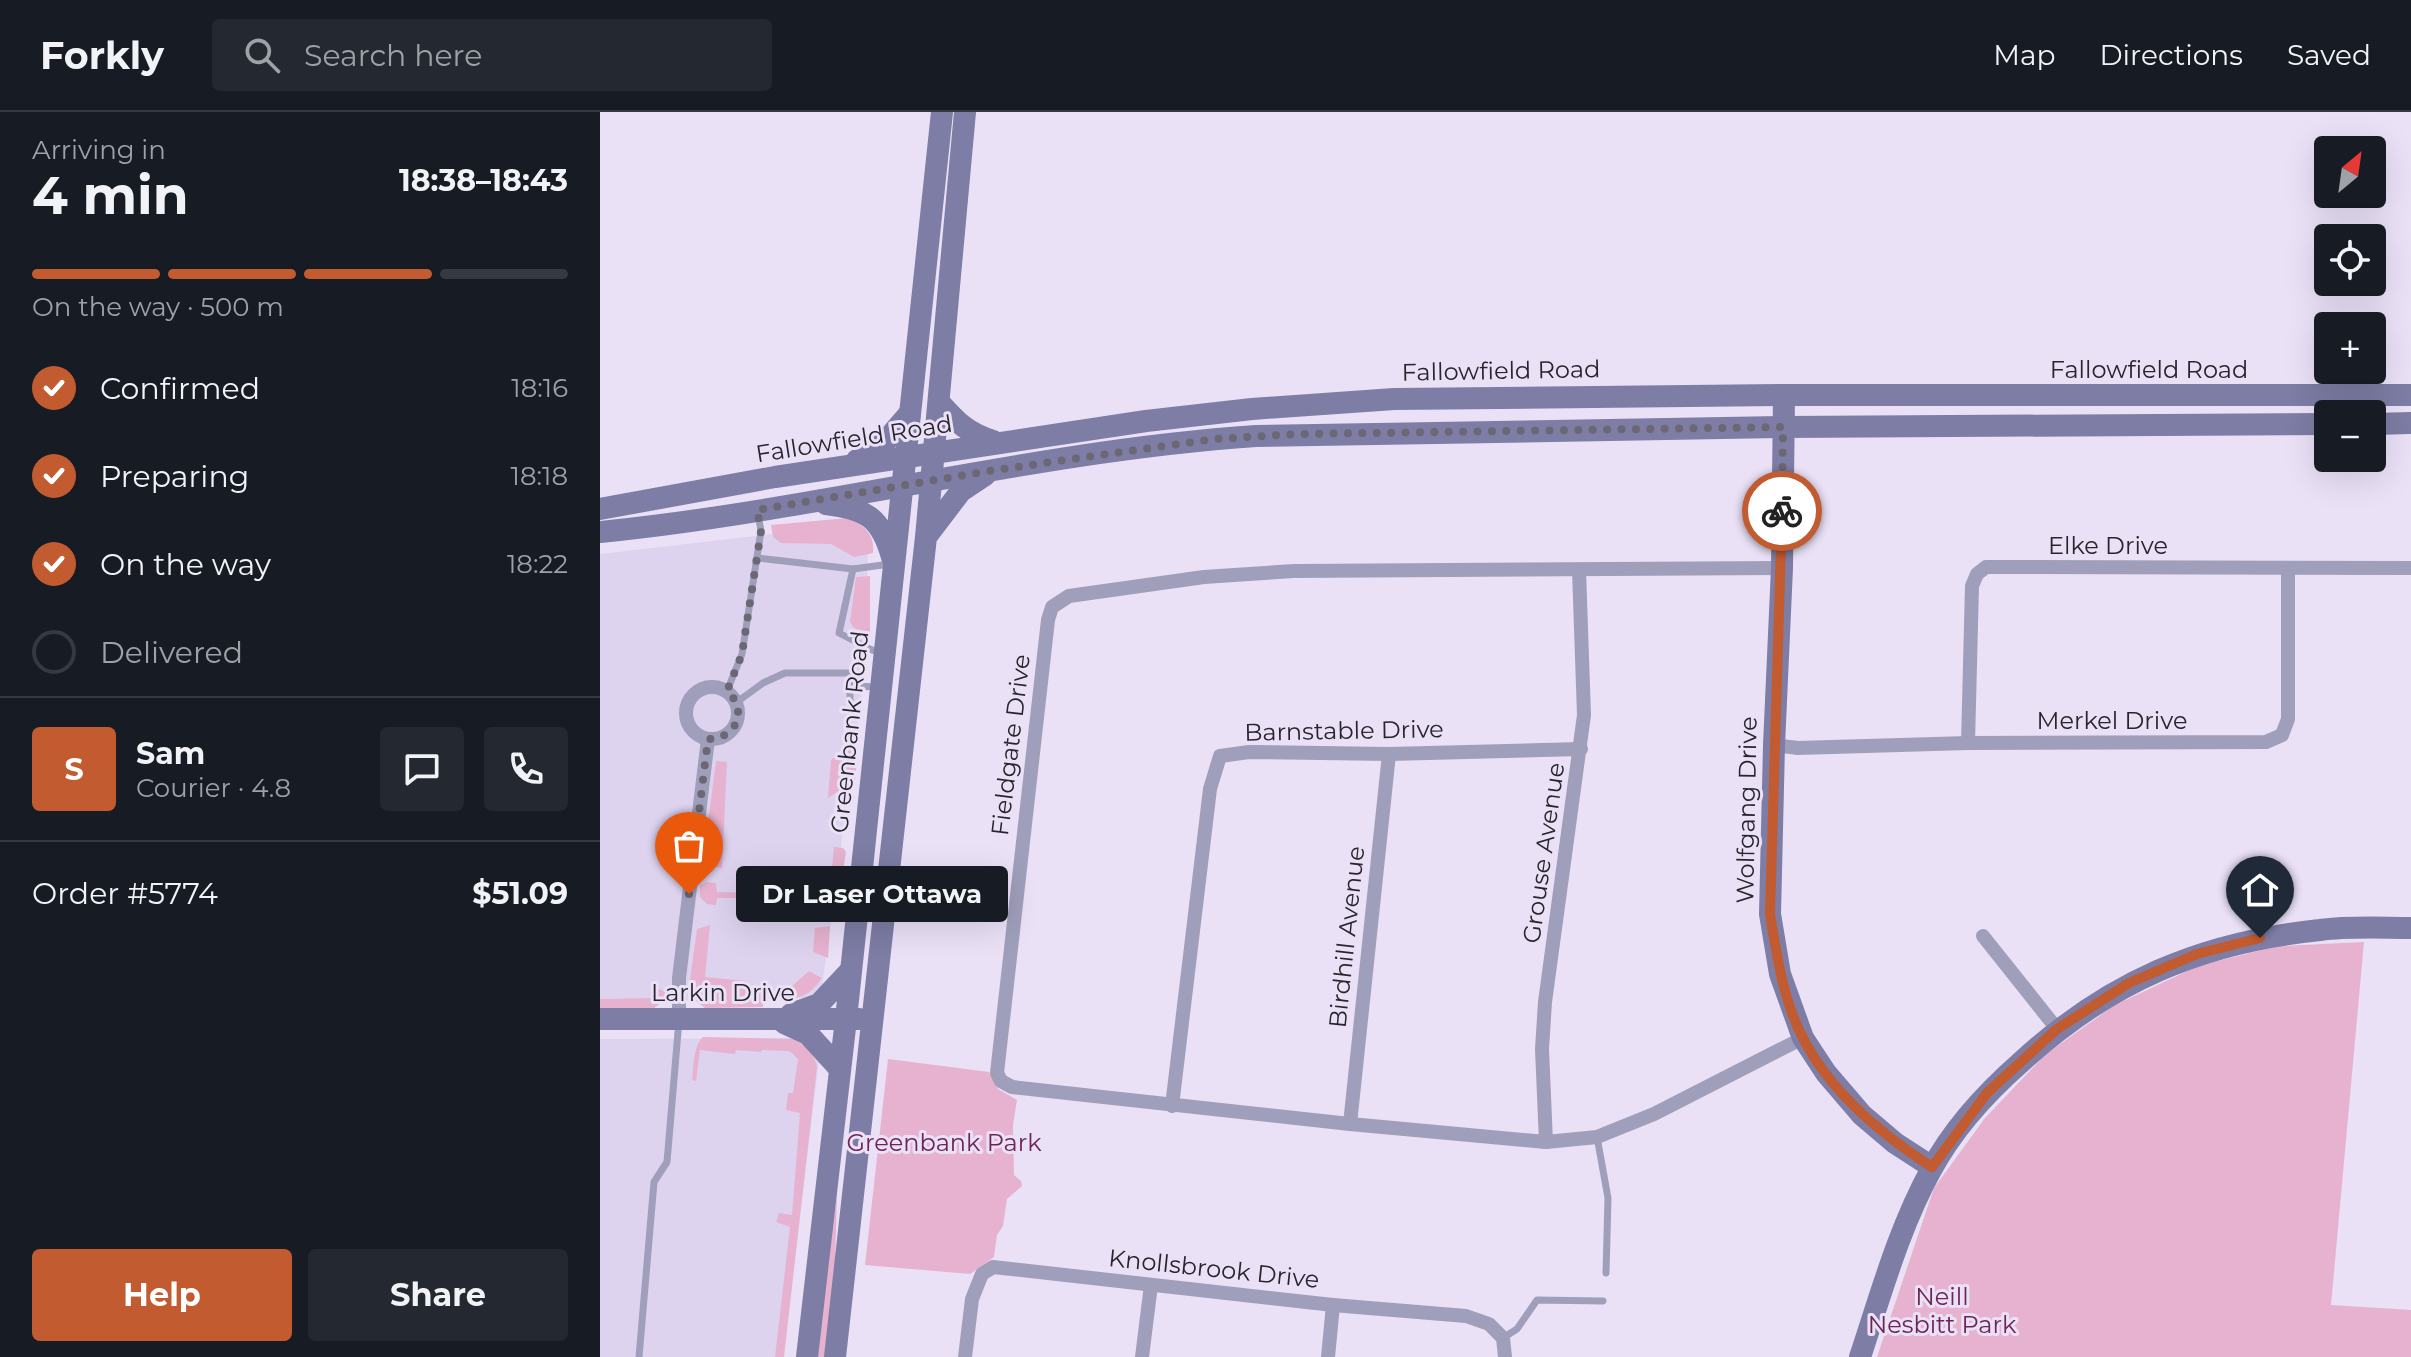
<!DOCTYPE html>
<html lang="en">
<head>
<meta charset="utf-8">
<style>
  :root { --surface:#171b24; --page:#242831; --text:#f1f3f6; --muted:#9ea1a6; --line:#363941; --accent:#c25b30 }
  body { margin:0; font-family:Montserrat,sans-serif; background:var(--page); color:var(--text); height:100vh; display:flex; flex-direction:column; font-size:30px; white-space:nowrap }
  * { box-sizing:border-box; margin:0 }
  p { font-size:26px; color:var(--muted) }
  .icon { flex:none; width:44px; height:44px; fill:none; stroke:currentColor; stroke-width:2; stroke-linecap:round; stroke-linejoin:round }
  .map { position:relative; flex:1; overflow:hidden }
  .drawer { display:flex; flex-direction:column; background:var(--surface); width:600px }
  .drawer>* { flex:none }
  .needle { width:52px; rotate:29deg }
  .buttons { position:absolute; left:1714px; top:24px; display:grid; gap:16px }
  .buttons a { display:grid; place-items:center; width:72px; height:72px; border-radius:8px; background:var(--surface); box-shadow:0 8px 32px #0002; font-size:40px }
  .pin { position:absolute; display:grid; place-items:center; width:68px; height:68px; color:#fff; margin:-82px -34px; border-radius:50% 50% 50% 0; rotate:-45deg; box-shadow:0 0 8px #0007 }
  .pin .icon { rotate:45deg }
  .courier { position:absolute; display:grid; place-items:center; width:80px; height:80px; margin:-40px; border:6px solid #c25b30; border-radius:50%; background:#fff; color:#222; box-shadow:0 2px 10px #0007 }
  .bubble { position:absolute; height:56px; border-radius:8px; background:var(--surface); box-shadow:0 8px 32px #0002; font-size:26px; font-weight:700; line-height:56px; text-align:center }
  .headline em { font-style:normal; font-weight:700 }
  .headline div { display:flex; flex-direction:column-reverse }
  .headline { display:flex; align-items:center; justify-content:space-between; height:136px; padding:0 32px }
  h1 { font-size:52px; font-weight:700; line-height:60px }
  .bar { display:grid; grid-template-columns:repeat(4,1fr); gap:12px 8px; align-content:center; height:96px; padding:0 32px }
  .bar i { height:10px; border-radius:6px; background:var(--line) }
  .bar .selected { background:var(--accent) }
  .bar p { grid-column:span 4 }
  .line { display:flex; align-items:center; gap:20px; padding:0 32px; border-top:2px solid var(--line) }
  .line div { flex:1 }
  .round { display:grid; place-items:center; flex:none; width:84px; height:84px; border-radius:8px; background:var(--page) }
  ol { padding:0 32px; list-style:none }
  li { display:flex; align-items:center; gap:24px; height:88px }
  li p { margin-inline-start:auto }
  li .icon { padding:8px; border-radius:50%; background:var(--accent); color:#fff; stroke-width:4 }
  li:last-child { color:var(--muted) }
  li i { width:44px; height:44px; border:4px solid var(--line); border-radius:50% }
  .primary-button { display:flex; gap:16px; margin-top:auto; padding:16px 32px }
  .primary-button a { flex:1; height:92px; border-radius:8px; background:var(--accent); color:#fff; font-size:32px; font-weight:700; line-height:92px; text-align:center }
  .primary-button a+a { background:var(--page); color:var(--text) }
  header { display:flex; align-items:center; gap:48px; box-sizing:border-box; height:112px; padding:0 40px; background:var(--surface); border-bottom:2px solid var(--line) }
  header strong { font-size:38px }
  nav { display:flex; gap:44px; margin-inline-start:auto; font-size:28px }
  .search { width:560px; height:72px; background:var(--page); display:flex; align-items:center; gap:20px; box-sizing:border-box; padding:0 28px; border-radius:8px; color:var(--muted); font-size:30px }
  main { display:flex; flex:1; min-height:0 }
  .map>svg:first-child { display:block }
</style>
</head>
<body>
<header>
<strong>Forkly</strong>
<div class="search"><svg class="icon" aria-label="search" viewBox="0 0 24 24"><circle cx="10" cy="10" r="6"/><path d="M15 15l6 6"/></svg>Search here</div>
<nav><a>Map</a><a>Directions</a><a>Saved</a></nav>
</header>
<main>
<section class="drawer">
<div class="headline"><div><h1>4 min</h1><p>Arriving in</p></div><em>18:38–18:43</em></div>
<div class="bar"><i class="selected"></i><i class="selected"></i><i class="selected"></i><i></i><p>On the way · 500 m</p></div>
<ol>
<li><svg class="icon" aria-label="check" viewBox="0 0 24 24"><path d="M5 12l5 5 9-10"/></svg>Confirmed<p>18:16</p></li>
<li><svg class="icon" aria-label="check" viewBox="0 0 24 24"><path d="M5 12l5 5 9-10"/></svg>Preparing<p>18:18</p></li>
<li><svg class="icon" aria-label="check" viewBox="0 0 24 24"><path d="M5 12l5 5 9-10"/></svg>On the way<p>18:22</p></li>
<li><i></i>Delivered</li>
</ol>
<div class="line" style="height:144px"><b class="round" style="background:var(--accent);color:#fff">S</b><div><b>Sam</b><p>Courier · 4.8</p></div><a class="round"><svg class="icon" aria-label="chat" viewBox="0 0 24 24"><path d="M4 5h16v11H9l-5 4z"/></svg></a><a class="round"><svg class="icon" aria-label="phone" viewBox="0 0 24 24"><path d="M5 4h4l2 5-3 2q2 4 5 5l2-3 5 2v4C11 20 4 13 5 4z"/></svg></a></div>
<div class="line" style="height:104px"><div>Order #5774</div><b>$51.09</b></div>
<div class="primary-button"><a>Help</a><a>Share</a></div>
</section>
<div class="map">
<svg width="1811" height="1245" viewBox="0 0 1811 1245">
  <rect width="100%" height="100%" fill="#eae1f7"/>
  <g fill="#ded3ef">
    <polygon points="241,414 268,434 265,556 222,875 207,886 0,890 0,442"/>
    <polygon points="197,926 219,948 183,1245 0,1245 0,927"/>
  </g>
  <g fill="#e6b2d0">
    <path d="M248 406C264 414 275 421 273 441L254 445 231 432 181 431 173 425 171 413Z"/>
    <polygon points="270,464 270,522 254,516 250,510 256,465"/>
    <polygon points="246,637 258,637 255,668 228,686 231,648"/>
    <polygon points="116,649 127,650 122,756 110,755 103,750"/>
    <polygon points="234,735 243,736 246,740 238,791 219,792 218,786 117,786 116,793 107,792 100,785 100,774 106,770 116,771 117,780 221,783 220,755 232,755"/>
    <polygon points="110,813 105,865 147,869 147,881 162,881 163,895 105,896 91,885 89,876 97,817"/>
    <polygon points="230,814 228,846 213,840 215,816"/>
    <polygon points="1764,830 1731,1193 1811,1198 1811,1245 1277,1245 1334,1076 1385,1006 1446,942 1515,893 1598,854 1678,834"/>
    <path d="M209 859 222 866C214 878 206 884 192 887V874Z"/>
    <polygon points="56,875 65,880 65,888 53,897 0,898 0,887 56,886"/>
    <path d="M103 925 193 927C206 933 214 941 217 955L184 1245H175L190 1115 176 1110 179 1101 192 1103 200 1001 186 998 188 981H193L198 947 191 940 187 939 162 938 161 940 136 938 135 942 100 938 96 969 92 968C94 955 93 934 103 925Z"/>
    <polygon points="288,947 389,960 398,977 417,988 413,1013 414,1063 421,1069 422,1074 407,1087 403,1114 397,1123 394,1145 370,1162 265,1153"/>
    <polygon points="237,1084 235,1154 225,1245 213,1245"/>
  </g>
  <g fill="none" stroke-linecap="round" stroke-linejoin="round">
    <g stroke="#9f9fbb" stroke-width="7">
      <polyline points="157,446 253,457 290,452"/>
      <polyline points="253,457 239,521 272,538 282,540"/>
      <polyline points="250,574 280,575"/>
      <polyline points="127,579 142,542 161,419 158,402"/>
      <polyline points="137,590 163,571 185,561 250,561 250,590"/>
      <polyline points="997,1025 1008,1086 1006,1161"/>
      <polyline points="903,1226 917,1217 937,1188 1003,1189"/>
      <polyline points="39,1245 54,1070 67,1050 79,908"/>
    </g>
    <g stroke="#9f9fbb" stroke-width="14">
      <polyline points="1182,456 694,459 604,465 469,484 452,495 448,508 397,961 401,969 412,975 750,1012 946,1030 997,1025 1054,1002 1203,926"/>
      <circle cx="112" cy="601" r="26"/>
      <polyline points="1368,631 1372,474 1377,462 1386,455 1811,456"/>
      <polyline points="1174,633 1198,636 1368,631 1666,630 1682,623 1688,607 1688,458"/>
      <polyline points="1383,824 1457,917"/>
      <polyline points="79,907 79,866 108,627"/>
      <polyline points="572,994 610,677 620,644 649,640 789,642 981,637"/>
      <polyline points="750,1012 789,642"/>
      <polyline points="946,1030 942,937 945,890 984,603 979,458"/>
      <polyline points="365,1245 372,1187 382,1162 393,1155 733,1193 866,1204 889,1212 903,1226 905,1245"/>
      <polyline points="542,1245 551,1173"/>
      <polyline points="728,1245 733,1193"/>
    </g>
    <g stroke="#7d7da5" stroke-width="22">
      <polyline points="1184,283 1182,456 1174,633 1170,802 1180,862 1203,926 1226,961 1262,1003 1295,1031 1332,1055"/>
      <path d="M339 290C357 310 367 321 393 329"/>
      <polyline points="1772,312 1811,311"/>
      <polyline points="257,348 284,331 310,301"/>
      <path d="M226 392C266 397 281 405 292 445"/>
      <polyline points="0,397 175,365 546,309 652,297 794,287 1184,283 1811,283"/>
      <path d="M0 420C220 398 435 339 656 324L1183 315 1728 312"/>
      <polyline points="329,421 361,379 385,363"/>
      <polyline points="191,902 219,892 251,858"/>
      <polyline points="0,907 259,907"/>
      <polyline points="184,911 208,922 240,957"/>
      <polyline points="207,1245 246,907 342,0"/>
      <polyline points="235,1245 326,425 365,0"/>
      <path d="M1260 1245C1281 1182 1299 1116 1331 1058 1353 1017 1386 981 1420 951 1508 870 1601 830 1720 818 1750 814 1781 816 1811 816"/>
    </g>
  </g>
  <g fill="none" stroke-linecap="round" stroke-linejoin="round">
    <path stroke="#6c6774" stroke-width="8" stroke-dasharray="0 14.4" d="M89 782 108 627C136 627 149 598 127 579L142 542 161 419 157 398 395 358 615 327 699 322 1183 315 1182 399"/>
    <path stroke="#c25b30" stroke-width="10" d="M1182 399 1170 802C1177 844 1183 888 1203 926 1231 981 1282 1023 1332 1055L1387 981 1457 917 1529 871 1597 842 1660 826"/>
  </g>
  <g text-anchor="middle" stroke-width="6" stroke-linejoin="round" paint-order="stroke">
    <g font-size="24" fill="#28252d" stroke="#eae1f7">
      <text x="1549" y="266">Fallowfield Road</text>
      <text transform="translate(901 259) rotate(-1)" y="8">Fallowfield Road</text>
      <text transform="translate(254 327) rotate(-9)" y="8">Fallowfield Road</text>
      <text x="1508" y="442">Elke Drive</text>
      <text x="1512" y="617">Merkel Drive</text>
      <text transform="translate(744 619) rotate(-1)" y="8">Barnstable Drive</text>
      <text transform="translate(250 620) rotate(-84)" y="8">Greenbank Road</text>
      <text transform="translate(411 633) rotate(-83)" y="8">Fieldgate Drive</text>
      <text transform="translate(1147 698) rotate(-89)" y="8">Wolfgang Drive</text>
      <text transform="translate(944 741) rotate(-82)" y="8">Grouse Avenue</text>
      <text transform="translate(747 825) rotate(-84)" y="8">Birdhill Avenue</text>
      <text x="123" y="889">Larkin Drive</text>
      <text transform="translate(614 1157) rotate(6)" y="8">Knollsbrook Drive</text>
    </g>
    <g font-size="24" fill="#6e2455" stroke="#eae1f7">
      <text x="344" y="1039">Greenbank Park</text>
      <text x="1342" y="1193">Neill<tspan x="1342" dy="28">Nesbitt Park</tspan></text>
    </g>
  </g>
</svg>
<div class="buttons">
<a><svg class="needle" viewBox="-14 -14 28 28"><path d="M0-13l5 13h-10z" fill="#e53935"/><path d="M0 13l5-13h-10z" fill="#9ea1a6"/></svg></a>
<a><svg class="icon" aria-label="locate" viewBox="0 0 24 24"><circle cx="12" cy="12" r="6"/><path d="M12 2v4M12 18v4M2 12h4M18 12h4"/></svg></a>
<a>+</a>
<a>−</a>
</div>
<div class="pin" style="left:89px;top:782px;background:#ea580c"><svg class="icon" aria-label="bag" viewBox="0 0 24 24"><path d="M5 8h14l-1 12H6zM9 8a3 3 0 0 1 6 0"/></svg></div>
<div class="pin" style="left:1660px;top:826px;background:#1f2937"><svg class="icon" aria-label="home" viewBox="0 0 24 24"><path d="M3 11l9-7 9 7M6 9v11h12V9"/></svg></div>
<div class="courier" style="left:1182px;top:399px"><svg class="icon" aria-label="bike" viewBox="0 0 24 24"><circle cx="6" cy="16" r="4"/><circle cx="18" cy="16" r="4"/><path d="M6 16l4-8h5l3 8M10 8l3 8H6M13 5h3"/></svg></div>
<div class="bubble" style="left:136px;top:754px;width:272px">Dr Laser Ottawa</div>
</div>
</main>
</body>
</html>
